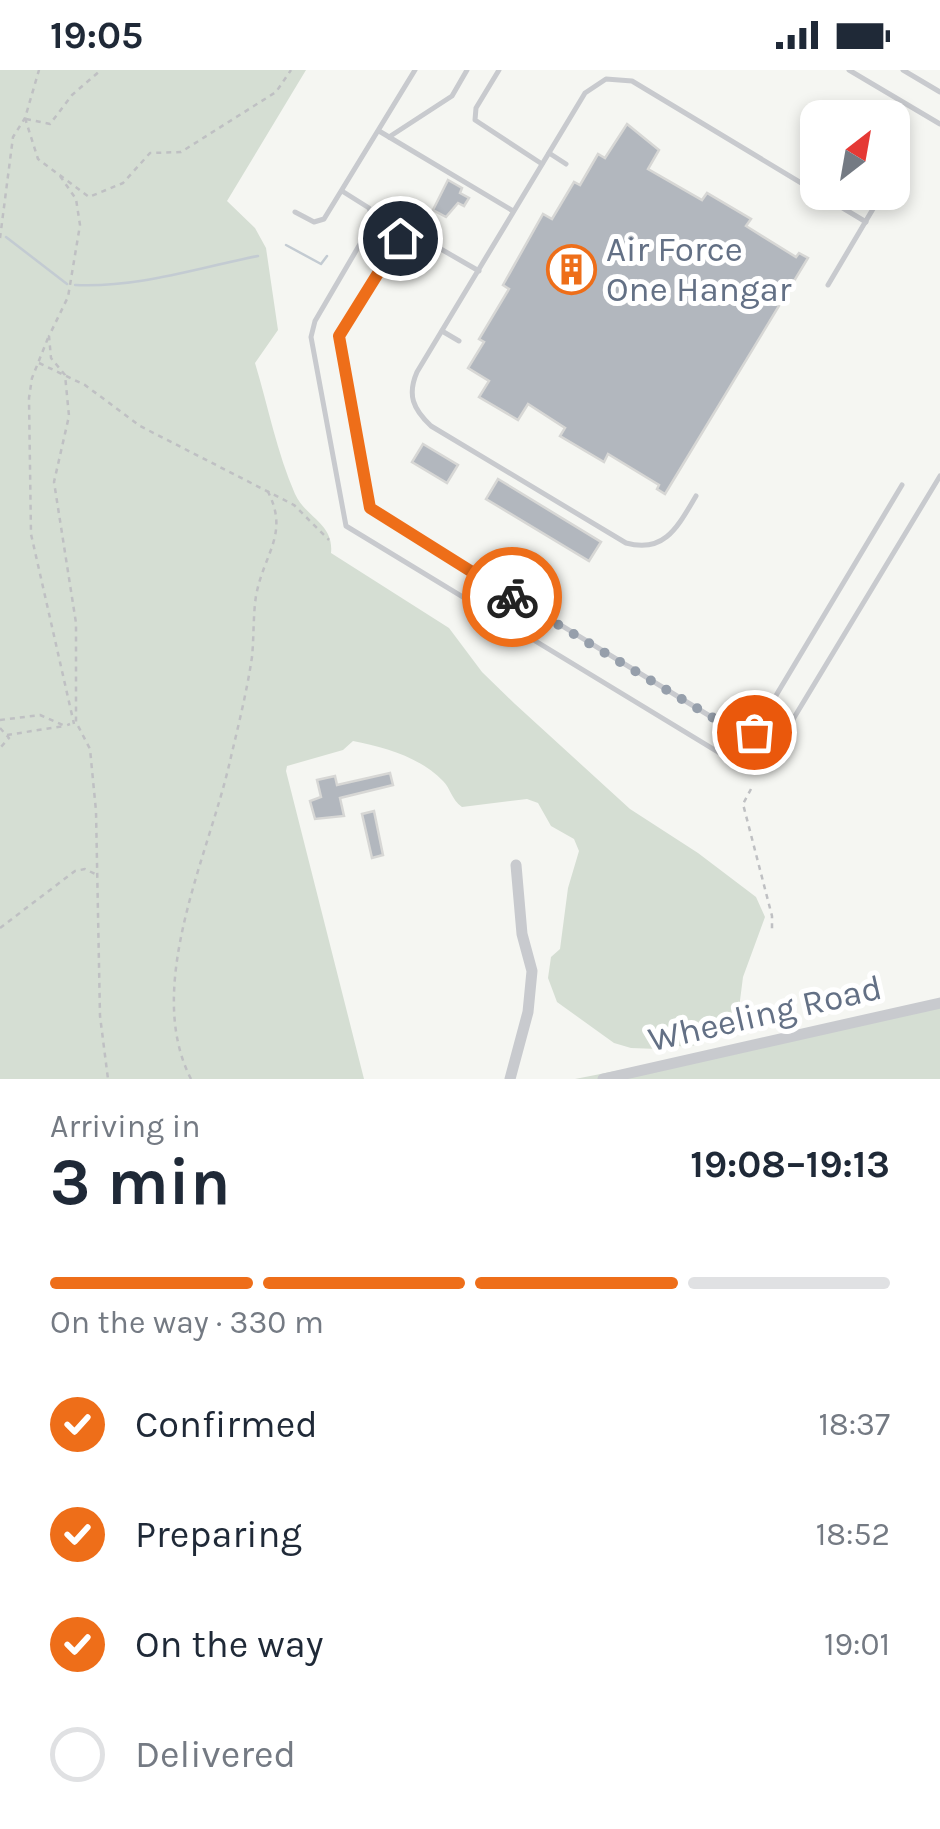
<!DOCTYPE html>
<html lang="en">
<head>
<meta charset="utf-8">
<style>
  :root { --surface:#fff; --page:#f6f6f7; --text:#1f2937; --muted:#747a83; --line:#e0e1e3; --accent:#ee6e19 }
  body { margin:0; font-family:Karla,sans-serif; background:var(--page); color:var(--text); height:100vh; display:flex; flex-direction:column; font-size:38px; white-space:nowrap }
  * { box-sizing:border-box; margin:0 }
  p { font-size:32px; color:var(--muted) }
  .icon { flex:none; width:55px; height:55px; fill:none; stroke:currentColor; stroke-width:2; stroke-linecap:round; stroke-linejoin:round }
  .map { position:relative; height:1009px; overflow:hidden }
  .drawer { display:flex; flex-direction:column; background:var(--surface); flex:1 }
  .drawer>* { flex:none }
  .needle { width:65px; rotate:31deg }
  .controls { position:absolute; left:800px; top:30px; display:grid; gap:20px }
  .controls a { display:grid; place-items:center; width:110px; height:110px; border-radius:20px; background:var(--surface); box-shadow:0 5px 15px #0003; font-size:50px }
  .pin { position:absolute; display:grid; place-items:center; width:85px; height:85px; color:#fff; margin:-42px; border:5px solid #fff; border-radius:50%; box-shadow:0 2px 10px #0007 }
  .courier { position:absolute; display:grid; place-items:center; width:100px; height:100px; margin:-50px; border:8px solid #ee6e19; border-radius:50%; background:#fff; color:#222; box-shadow:0 2px 12px #0007 }
  .overview em { font-style:normal; font-weight:700 }
  .overview div { display:flex; flex-direction:column-reverse }
  .overview { display:flex; align-items:center; justify-content:space-between; height:170px; padding:0 50px }
  h1 { font-size:65px; font-weight:700; line-height:75px }
  .bar { display:grid; grid-template-columns:repeat(4,1fr); gap:15px 10px; align-content:center; height:120px; padding:0 50px }
  .bar i { height:12px; border-radius:8px; background:var(--line) }
  .bar .selected { background:var(--accent) }
  .bar p { grid-column:span 4 }
  ol { padding:0 50px; list-style:none }
  li { display:flex; align-items:center; gap:30px; height:110px }
  li p { margin-inline-start:auto }
  li .icon { padding:10px; border-radius:50%; background:var(--accent); color:#fff; stroke-width:4 }
  li:last-child { color:var(--muted) }
  li i { width:55px; height:55px; border:5px solid var(--line); border-radius:50% }
  .status { display:flex; justify-content:space-between; align-items:center; height:70px; padding:0 50px; background:var(--surface); direction:ltr }
  .status svg { height:28px; fill:currentColor }
  .map>svg:first-child { display:block }
</style>
</head>
<body>
<div class="status"><b>19:05</b><svg viewBox="0 0 49 12"><path d="M0 12V9h3v3zM5 12V6h3v6zM10 12V3h3v9zM15 12V0h3v12zM26 1h20v11H26zM47 4h2v5h-2z"/></svg></div>
<div class="map">
<svg width="940" height="1009" viewBox="0 0 940 1009">
  <rect width="100%" height="100%" fill="#f5f6f2"/>
  <g fill="#d5ded3">
    <path d="M0 0H306L227 131 255 158 266 178 278 260 255 293C268 336 277 383 295 424 306 448 334 453 331 483L449 558 482 602 515 634 630 739 698 783 756 827 765 847 743 907 738 946 727 963 687 978 672 974 658 979 631 978 614 973 557 932 548 908 551 887 560 879 568 818 579 781 574 769 551 756 538 733 527 729 462 737C451 729 451 719 443 711 420 687 384 677 353 671L343 680 287 696 286 701 364 1009H0Z"/>
    <polygon points="940,937 940,1009 575,1009"/>
  </g>
  <g fill="none" stroke-linecap="round" stroke-linejoin="round">
    <g stroke="#c3cbd2" stroke-width="2.5">
      <polyline points="6,167 67,214"/>
      <polyline points="286,175 321,194 327,186"/>
      <path d="M75 215C138 218 197 198 258 186"/>
    </g>
  </g>
  <g fill="#b2b7be" stroke="#d7d7d5" stroke-width="2.5">
    <polygon points="627,54 659,80 648,99 702,130 707,123 751,149 746,156 796,187 799,183 808,188 665,424 657,419 659,415 608,384 604,392 560,366 565,358 528,334 518,350 479,327 489,311 468,298 484,272 479,269 509,219 503,215 543,144 552,149 574,112 580,115 598,84 605,88"/>
    <polygon points="448,110 462,118 460,123 469,128 464,136 458,133 446,147 433,140"/>
    <polygon points="423,374 458,395 447,413 412,392"/>
    <polygon points="498,409 601,472 589,491 486,429"/>
    <polygon points="390,703 393,715 340,728 344,746 315,749 310,731 321,727 317,710 335,706 337,715"/>
    <polygon points="374,741 383,785 372,788 362,744"/>
  </g>
  <g fill="none" stroke-linecap="round" stroke-linejoin="round">
    <g stroke="#bfc0c3" stroke-width="2.5" stroke-dasharray="5 5" stroke-linecap="butt">
      <polyline points="25,48 38,89 89,127 123,113 150,83 181,82 276,22 291,0"/>
      <polyline points="26,49 50,54 72,25 101,0"/>
      <polyline points="60,106 76,129 80,155 68,227 49,266 51,288 65,305 69,346 54,412 76,553 76,652 90,679 96,741 100,946 108,1009"/>
      <polyline points="0,168 13,67 25,48 39,0"/>
      <polyline points="48,268 32,308 29,328 31,464 74,654"/>
      <polyline points="39,293 85,315 140,356 294,435 329,470"/>
      <polyline points="0,650 40,645 65,656 70,654"/>
      <polyline points="0,658 9,668 0,678"/>
      <polyline points="7,665 64,656"/>
      <polyline points="751,719 743,734 772,846 772,859"/>
      <polyline points="0,858 75,801 85,799 95,804"/>
      <path d="M191 1009C143 916 209 785 230 691 238 657 247 621 252 587 254 567 253 546 256 526 264 482 291 463 266 418"/>
    </g>
    <g stroke="#c8cace" stroke-width="5">
      <polyline points="499,0 476,38 475,50 542,94"/>
      <polyline points="849,0 940,54"/>
      <polyline points="903,0 940,22"/>
      <polyline points="379,61 513,141"/>
      <polyline points="389,67 452,26 467,0"/>
      <polyline points="549,83 566,94"/>
      <polyline points="892,106 906,83 893,66"/>
      <polyline points="342,121 369,138 374,150 315,251 311,267 346,456 751,702 763,699 940,406"/>
      <polyline points="295,142 314,152 324,149 415,0"/>
      <polyline points="479,201 420,167 406,165 395,173 342,260 340,276 369,438 741,665 750,664 756,659 902,415"/>
      <polyline points="828,215 883,122"/>
      <polyline points="442,261 459,271"/>
      <path d="M696 426C678 456 665 484 626 473L431 356C413 339 407 325 417 302L585 23 606 9 632 11 866 152"/>
    </g>
    <g stroke="#c8cace" stroke-width="11">
      <polyline points="510,1009 528,942 532,901 522,864 516,795"/>
      <polyline points="603,1009 940,933"/>
    </g>
  </g>
  <g fill="none" stroke-linecap="round" stroke-linejoin="round">
    <polyline stroke="#969fab" stroke-width="10" stroke-dasharray="0 18" points="512,527 740,664 754,662"/>
    <polyline stroke="#ee6e19" stroke-width="12" points="400,168 339,266 370,438 512,527"/>
  </g>
  <defs>
    <symbol id="building-ring" viewBox="-11 -11 22 22"><circle r="9.5" fill="#fff" stroke="#ee6e19" stroke-width="1.5"/><path d="M-4-6H4V6H1V3H-1V6H-4ZM-2.5-4.3h1.7v1.8h-1.7ZM.8-4.3h1.7v1.8H.8ZM-2.5-1h1.7V.8h-1.7ZM.8-1h1.7V.8H.8Z" fill="#ee6e19"/></symbol>
  </defs>
  <g fill-rule="evenodd">
    <use href="#building-ring" x="544" y="172" width="55" height="55"/>
  </g>
  <g text-anchor="middle" stroke-width="10" stroke-linejoin="round" paint-order="stroke">
    <g font-size="35" fill="#637085" stroke="#fff" text-anchor="start">
      <text x="606" y="191">Air Force<tspan x="606" dy="40">One Hangar</tspan></text>
    </g>
    <g font-size="35" fill="#637085" stroke="#fff">
      <text transform="translate(765 943) rotate(-13)" y="12">Wheeling Road</text>
    </g>
  </g>
</svg>
<div class="controls">
<a><svg class="needle" viewBox="-14 -14 28 28"><path d="M0-13l5 13h-10z" fill="#e53935"/><path d="M0 13l5-13h-10z" fill="#747a83"/></svg></a>
</div>
<div class="pin" style="left:754px;top:662px;background:#ea580c"><svg class="icon" aria-label="bag" viewBox="0 0 24 24"><path d="M5 8h14l-1 12H6zM9 8a3 3 0 0 1 6 0"/></svg></div>
<div class="pin" style="left:400px;top:168px;background:#1f2937"><svg class="icon" aria-label="home" viewBox="0 0 24 24"><path d="M3 11l9-7 9 7M6 9v11h12V9"/></svg></div>
<div class="courier" style="left:512px;top:527px"><svg class="icon" aria-label="bike" viewBox="0 0 24 24"><circle cx="6" cy="16" r="4"/><circle cx="18" cy="16" r="4"/><path d="M6 16l4-8h5l3 8M10 8l3 8H6M13 5h3"/></svg></div>
</div>
<section class="drawer">
<div class="overview"><div><h1>3 min</h1><p>Arriving in</p></div><em>19:08–19:13</em></div>
<div class="bar"><i class="selected"></i><i class="selected"></i><i class="selected"></i><i></i><p>On the way · 330 m</p></div>
<ol>
<li><svg class="icon" aria-label="check" viewBox="0 0 24 24"><path d="M5 12l5 5 9-10"/></svg>Confirmed<p>18:37</p></li>
<li><svg class="icon" aria-label="check" viewBox="0 0 24 24"><path d="M5 12l5 5 9-10"/></svg>Preparing<p>18:52</p></li>
<li><svg class="icon" aria-label="check" viewBox="0 0 24 24"><path d="M5 12l5 5 9-10"/></svg>On the way<p>19:01</p></li>
<li><i></i>Delivered</li>
</ol>
</section>
</body>
</html>
